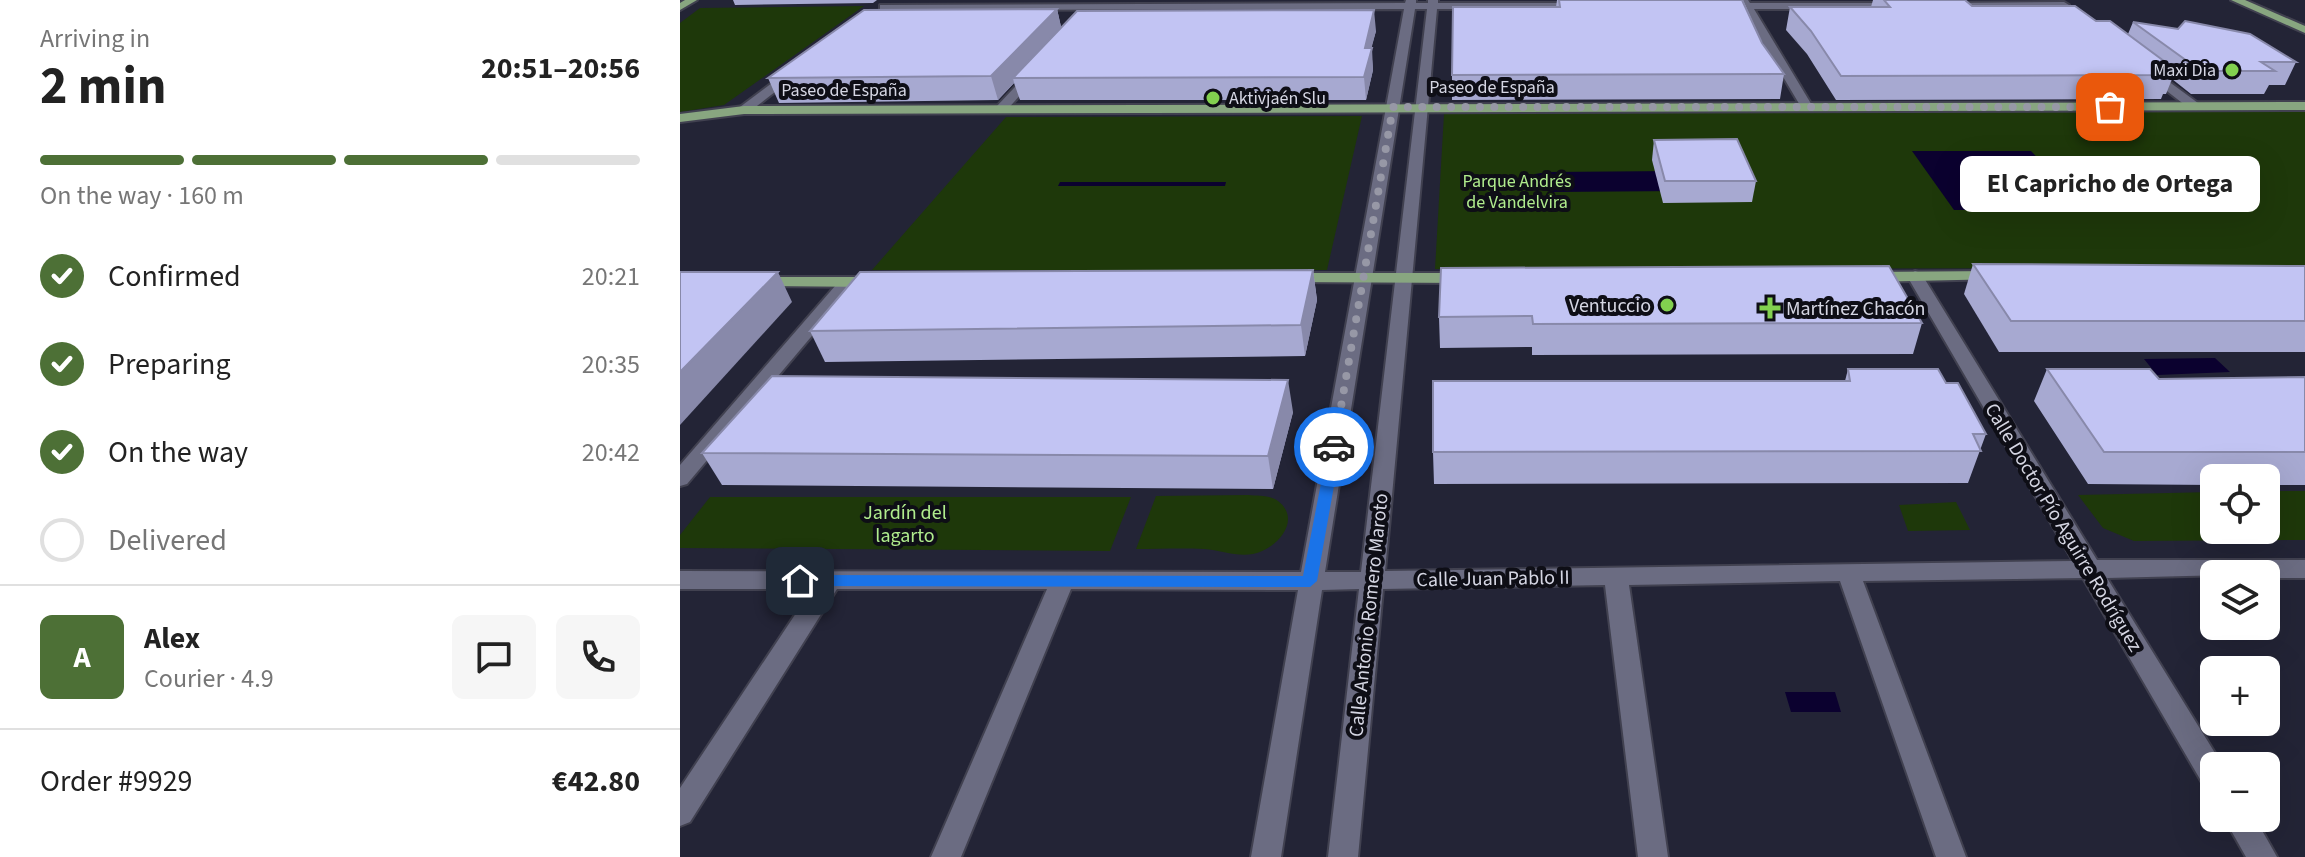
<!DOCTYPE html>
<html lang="en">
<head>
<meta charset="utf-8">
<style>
  :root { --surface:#fff; --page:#f6f6f6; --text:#222; --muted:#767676; --line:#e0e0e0; --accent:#4d7036 }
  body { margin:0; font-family:"Source Sans 3",sans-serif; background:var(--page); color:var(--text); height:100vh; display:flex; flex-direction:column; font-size:30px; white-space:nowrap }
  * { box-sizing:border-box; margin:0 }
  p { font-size:26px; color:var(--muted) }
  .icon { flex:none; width:44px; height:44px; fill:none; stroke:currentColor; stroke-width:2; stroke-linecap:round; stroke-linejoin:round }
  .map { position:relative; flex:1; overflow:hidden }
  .side { display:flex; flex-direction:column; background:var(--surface); width:680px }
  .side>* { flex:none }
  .tools { position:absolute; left:1520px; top:464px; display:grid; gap:16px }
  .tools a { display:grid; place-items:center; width:80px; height:80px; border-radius:12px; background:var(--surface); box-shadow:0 8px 32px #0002; font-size:40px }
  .pin { position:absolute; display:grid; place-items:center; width:68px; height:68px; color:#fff; margin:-34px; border-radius:16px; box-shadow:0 4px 12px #0006 }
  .courier { position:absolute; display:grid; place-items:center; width:80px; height:80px; margin:-40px; border:6px solid #1a73e8; border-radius:50%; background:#fff; color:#222; box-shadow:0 2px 10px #0007 }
  .bubble { position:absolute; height:56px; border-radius:12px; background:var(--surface); box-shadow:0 8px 32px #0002; font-size:26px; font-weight:700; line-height:56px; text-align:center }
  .summary em { font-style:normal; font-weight:700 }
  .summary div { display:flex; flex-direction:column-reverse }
  .summary { display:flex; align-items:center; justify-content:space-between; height:136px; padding:0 40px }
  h1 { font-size:52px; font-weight:700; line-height:60px }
  .bar { display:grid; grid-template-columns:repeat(4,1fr); gap:12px 8px; align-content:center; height:96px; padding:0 40px }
  .bar i { height:10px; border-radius:6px; background:var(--line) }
  .bar .on { background:var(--accent) }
  .bar p { grid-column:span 4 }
  .line { display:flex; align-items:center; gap:20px; padding:0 40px; border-top:2px solid var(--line) }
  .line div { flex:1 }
  .round { display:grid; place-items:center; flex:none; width:84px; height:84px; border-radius:12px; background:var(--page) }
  ol { padding:0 40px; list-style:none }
  li { display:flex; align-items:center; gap:24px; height:88px }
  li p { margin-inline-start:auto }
  li .icon { padding:8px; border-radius:50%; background:var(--accent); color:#fff; stroke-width:4 }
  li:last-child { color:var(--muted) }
  li i { width:44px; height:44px; border:4px solid var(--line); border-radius:50% }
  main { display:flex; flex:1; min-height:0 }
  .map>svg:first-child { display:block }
</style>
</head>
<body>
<main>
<section class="side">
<div class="summary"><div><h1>2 min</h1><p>Arriving in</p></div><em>20:51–20:56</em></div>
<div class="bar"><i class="on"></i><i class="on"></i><i class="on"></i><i></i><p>On the way · 160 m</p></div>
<ol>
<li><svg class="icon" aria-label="check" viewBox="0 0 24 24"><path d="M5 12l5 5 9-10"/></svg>Confirmed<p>20:21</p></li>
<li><svg class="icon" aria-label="check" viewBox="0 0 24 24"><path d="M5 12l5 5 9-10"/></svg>Preparing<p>20:35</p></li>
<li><svg class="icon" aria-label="check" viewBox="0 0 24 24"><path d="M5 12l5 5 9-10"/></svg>On the way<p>20:42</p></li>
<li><i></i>Delivered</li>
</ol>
<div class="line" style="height:144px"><b class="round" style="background:var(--accent);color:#fff">A</b><div><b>Alex</b><p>Courier · 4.9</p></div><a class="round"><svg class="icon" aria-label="chat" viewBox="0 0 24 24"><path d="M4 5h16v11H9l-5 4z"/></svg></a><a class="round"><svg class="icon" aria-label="phone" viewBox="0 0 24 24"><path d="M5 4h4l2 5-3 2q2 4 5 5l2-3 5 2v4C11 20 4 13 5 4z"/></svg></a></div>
<div class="line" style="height:104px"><div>Order #9929</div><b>€42.80</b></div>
</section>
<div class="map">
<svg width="1625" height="857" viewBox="0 0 1625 857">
  <rect width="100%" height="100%" fill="#232436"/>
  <g fill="#1e380a">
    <polygon points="184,6 44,105 0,112 0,23 20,8"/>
    <polygon points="1625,110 1625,268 755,269 764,114"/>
    <polygon points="682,116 647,270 192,270 326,117"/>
    <polygon points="1586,491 1625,491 1625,540 1454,541 1423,528 1398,495 1534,492 1534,530 1586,530"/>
    <path d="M568 495C578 496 590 495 598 501 623 520 596 550 573 554 556 557 541 550 524 549 502 548 478 549 456 549L476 496Z"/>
    <polygon points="30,497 451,497 430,551 0,548 0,535"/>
    <polygon points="1276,502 1290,530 1228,531 1219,505"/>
  </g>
  <g fill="#0b012f">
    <polygon points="1232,151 1351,151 1405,209 1274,210"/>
    <polygon points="996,171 1002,191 871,192 855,188 850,182 855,174 868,172"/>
    <polygon points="380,182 546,182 545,186 378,186"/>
    <polygon points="1535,358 1550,372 1477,375 1464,359"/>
    <polygon points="1105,692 1155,692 1161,712 1111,712"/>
  </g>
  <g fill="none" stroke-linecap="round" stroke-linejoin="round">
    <defs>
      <g id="minor">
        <path d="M726 0H736V3H748V0H758V3H904L909 6 904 9H757L705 571 1393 561 1227 276 1235 271 1241 273 1417 560H1625V578H1586V574L1427 578 1543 766H1534V789L1524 786 1403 578 1183 581 1286 857H1256L1160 581 949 585 988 857H958L925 585 703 589 678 857H648L679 589 642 590 601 857H571L618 590 391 589 281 857H251L367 589H157L10 822 0 826V788L132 589H0V571L621 572 724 9 204 10 200 9V5L725 3ZM735 9H747L681 572H645Z"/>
        <polygon points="1058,0 1068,0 1070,3 1216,3 1221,6 1216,9 1074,9 1133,107 1127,111 1121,107 1063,9 1040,9 1035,6 1040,3 1060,3"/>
        <polygon points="1384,2 1389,5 1388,7 1264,9 1259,6 1264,3"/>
        <polygon points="352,69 362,71 325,112 317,112 317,106"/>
        <polygon points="1465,70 1473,70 1518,103 1518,109 1510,109 1465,74"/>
        <polygon points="108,71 118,74 68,113 60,113 60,107"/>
        <polygon points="168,277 176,282 174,286 7,484 0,486 0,465 162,278"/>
        <polygon points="1544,818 1575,818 1597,857 1566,857"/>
      </g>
      <g id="primary">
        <polygon points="5,0 17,0 0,10 0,3"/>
        <polygon points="1551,0 1565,0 1625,26 1625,33"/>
        <polygon points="1625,102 1625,110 64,114 0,122 0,114 64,106"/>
        <polygon points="1316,271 1324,276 1322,279 1188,282 1180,277 1188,272"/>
        <polygon points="608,273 788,273 796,278 788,283 602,282 600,278"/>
        <polygon points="76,277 196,277 204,282 196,287 70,286 68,282 70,278"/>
      </g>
    </defs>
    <use href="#minor" stroke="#414150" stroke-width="4"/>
    <use href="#primary" stroke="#414150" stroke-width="4"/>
    <use href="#minor" fill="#6b6c82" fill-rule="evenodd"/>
    <use href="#primary" fill="#88a680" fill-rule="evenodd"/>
  </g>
  <g fill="#a7a9d1">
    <polygon points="53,0 197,0 193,3 55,5"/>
    <polygon points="877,0 1063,0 1082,43 1104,74 1100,99 772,100 772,75 876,7"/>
    <polygon points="1193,0 1285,0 1292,6 1416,21 1448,34 1453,22 1616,62 1605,85 1589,85 1584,94 1511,94 1492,79 1486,94 1483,94 1481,99 1156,100 1127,54 1106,30 1110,7 1191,7"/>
    <polygon points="377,9 381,27 696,31 691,48 693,70 686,100 340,100 334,83 318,100 99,103 88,78"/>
    <polygon points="974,140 1076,181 1072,202 983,203 972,160"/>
    <polygon points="1293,264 1625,266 1625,352 1319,352 1284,294"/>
    <polygon points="761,268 1242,323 1233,354 852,355 852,347 760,348 759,317"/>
    <polygon points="633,270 637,300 625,356 145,362 130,331"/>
    <polygon points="1168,369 1266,383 1306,434 1288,483 754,484 753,452 1165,381"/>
    <polygon points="1367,369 1479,379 1625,377 1625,485 1586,485 1586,478 1534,478 1534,485 1408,484 1354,401"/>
    <polygon points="613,412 593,489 42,485 22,453"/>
  </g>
  <g fill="#8889aa">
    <polygon points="377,9 382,31 333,78 334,83 318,100 311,76"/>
    <polygon points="694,10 696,31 691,50 692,48 693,70 686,100 684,77 685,48"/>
    <polygon points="633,270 637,300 625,356 621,325"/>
    <polygon points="98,272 112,302 0,425 0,372"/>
    <polygon points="608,380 613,412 593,489 588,456"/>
  </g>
  <g fill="#c2c4f3" stroke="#8889aa" stroke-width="2">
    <polygon points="879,0 1062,0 1082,43 1104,74 772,75 773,7 880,7"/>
    <polygon points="1204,0 1285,0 1292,6 1395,6 1416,21 1430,21 1496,70 1483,70 1491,75 1161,76 1131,31 1110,7 1210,7"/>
    <polygon points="377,9 311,76 88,78 184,10"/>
    <polygon points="694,10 685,48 692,48 684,77 333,78 397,11"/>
    <polygon points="1505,21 1570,34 1616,62 1581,62 1595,71 1521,71 1453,22 1498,29"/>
    <polygon points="1057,139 1076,181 985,181 974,140"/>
    <polygon points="1293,264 1625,266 1625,321 1331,321"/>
    <polygon points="1209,266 1242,323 853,324 852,316 759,317 761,268"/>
    <polygon points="633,270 621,325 130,331 180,272"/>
    <polygon points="0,272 98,272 0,372"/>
    <polygon points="1168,369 1258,369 1266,383 1278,383 1306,434 1293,434 1301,451 753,452 753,381 1170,381"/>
    <polygon points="1367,369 1470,369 1479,379 1625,377 1625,452 1424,452"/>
    <polygon points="92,376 608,380 588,456 22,453"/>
  </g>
  <polygon fill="#1a73e8" points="654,443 661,447 637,581 630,587 120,586 112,581 120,575 623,576 648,447"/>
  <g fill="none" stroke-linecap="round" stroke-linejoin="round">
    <polyline stroke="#9798a6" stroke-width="8" stroke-dasharray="0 14.4" points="654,447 713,107 1430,107"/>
  </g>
  <g fill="#82d04f" stroke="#0e0e16" stroke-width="3">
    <circle cx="1552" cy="70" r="8"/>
    <circle cx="533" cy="98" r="8"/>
    <circle cx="987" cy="305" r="8"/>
    <path d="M1086 296h8v8h8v8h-8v8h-8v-8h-8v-8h8z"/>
  </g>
  <g text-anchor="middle" stroke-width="8" stroke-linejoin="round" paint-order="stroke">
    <g font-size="18" fill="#d5d6e3" stroke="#0e0e16" text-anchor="end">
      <text x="1536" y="76">Maxi Dia</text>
      <text x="549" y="104" text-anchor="start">Aktivjaén Slu</text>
    </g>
    <g font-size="18" fill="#d5d6e3" stroke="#0e0e16">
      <text x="812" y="93">Paseo de España</text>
      <text x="164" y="96">Paseo de España</text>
    </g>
    <g font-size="18" fill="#b0ec8d" stroke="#0e0e16">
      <text x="837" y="187">Parque Andrés<tspan x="837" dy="21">de Vandelvira</tspan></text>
    </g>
    <g font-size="20" fill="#d5d6e3" stroke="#0e0e16" text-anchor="end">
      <text x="971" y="312">Ventuccio</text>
      <text x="1106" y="315" text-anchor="start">Martínez Chacón</text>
    </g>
    <g font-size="20" fill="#b0ec8d" stroke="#0e0e16">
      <text x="225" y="519">Jardín del<tspan x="225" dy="23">lagarto</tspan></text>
    </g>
    <g font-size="20" fill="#d5d6e3" stroke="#0e0e16">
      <text transform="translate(1384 527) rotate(59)" y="7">Calle Doctor Pío Aguirre Rodríguez</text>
      <text transform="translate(813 578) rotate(-1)" y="7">Calle Juan Pablo II</text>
      <text transform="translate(688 615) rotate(-84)" y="7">Calle Antonio Romero Maroto</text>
    </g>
  </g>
</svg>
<div class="tools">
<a><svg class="icon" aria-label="locate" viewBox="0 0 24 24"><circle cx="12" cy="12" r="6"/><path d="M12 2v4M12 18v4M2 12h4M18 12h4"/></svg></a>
<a><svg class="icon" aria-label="layers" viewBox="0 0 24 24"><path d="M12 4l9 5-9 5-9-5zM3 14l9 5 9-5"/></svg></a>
<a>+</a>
<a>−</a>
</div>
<div class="pin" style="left:1430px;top:107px;background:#ea580c"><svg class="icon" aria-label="bag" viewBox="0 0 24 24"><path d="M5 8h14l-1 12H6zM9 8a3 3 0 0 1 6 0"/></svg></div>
<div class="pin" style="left:120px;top:581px;background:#1f2937"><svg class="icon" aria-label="home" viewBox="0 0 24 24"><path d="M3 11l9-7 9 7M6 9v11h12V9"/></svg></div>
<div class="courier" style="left:654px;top:447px"><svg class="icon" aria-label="car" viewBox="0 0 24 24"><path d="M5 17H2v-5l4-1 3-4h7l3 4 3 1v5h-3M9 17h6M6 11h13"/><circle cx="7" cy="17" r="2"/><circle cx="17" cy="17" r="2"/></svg></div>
<div class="bubble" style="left:1280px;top:156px;width:300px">El Capricho de Ortega</div>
</div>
</main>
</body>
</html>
